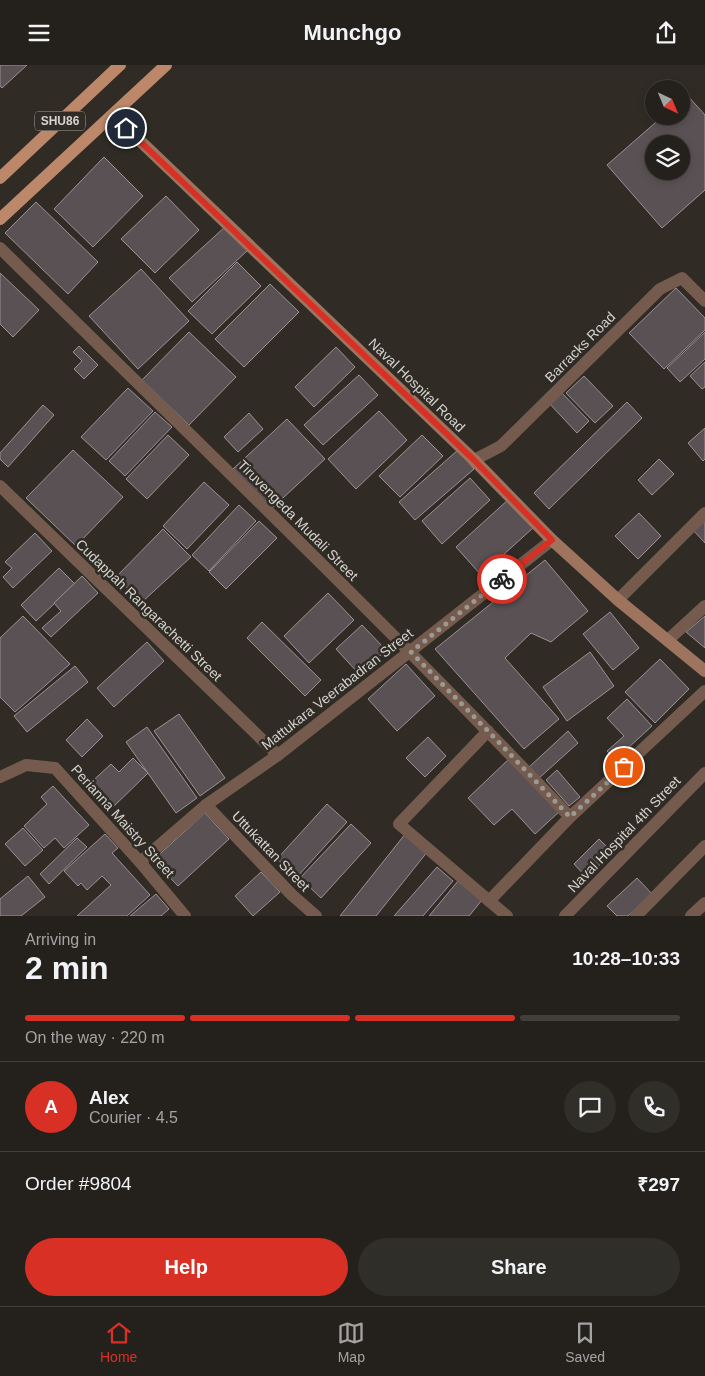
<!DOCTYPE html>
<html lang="en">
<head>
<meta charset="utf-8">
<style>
  :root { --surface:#24211c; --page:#302e29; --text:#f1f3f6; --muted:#a3a3a3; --line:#413e3b; --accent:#d93025 }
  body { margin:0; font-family:Helvetica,sans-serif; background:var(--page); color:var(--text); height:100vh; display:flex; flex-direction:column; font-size:19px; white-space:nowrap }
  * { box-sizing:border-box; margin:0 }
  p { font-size:16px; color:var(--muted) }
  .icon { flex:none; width:28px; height:28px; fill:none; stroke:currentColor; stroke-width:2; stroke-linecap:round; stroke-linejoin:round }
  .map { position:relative; height:851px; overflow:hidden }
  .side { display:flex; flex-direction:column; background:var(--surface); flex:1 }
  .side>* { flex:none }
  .needle { width:32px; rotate:136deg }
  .tools { position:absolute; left:645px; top:15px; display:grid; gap:10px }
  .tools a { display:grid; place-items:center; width:45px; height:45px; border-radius:50%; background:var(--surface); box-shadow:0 2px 8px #0003,0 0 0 1px var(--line); font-size:25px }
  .pin { position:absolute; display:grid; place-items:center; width:42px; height:42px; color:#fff; margin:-21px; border:2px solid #fff; border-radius:50%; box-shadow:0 1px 5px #0007 }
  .courier { position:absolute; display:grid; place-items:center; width:50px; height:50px; margin:-25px; border:4px solid #d93025; border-radius:50%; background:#fff; color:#222; box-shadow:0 1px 6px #0007 }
  .headline em { font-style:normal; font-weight:600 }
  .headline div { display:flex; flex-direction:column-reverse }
  .headline { display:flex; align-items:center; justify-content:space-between; height:85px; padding:0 25px }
  h1 { font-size:32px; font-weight:600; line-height:38px }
  .bar { display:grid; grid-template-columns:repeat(4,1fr); gap:8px 5px; align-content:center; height:60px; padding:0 25px }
  .bar i { height:6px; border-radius:4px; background:var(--line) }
  .bar .current { background:var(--accent) }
  .bar p { grid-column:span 4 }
  .line { display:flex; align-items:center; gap:12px; padding:0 25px; border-top:1px solid var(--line) }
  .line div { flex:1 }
  .round { display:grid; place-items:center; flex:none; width:52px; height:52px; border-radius:26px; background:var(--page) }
  .button { display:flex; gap:10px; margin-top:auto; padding:10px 25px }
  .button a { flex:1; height:58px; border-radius:30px; background:var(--accent); color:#fff; font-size:20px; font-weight:600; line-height:58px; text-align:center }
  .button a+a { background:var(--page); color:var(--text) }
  header { display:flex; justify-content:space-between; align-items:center; height:65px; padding:0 25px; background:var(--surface); font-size:22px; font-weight:600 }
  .menu { display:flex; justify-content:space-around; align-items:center; height:70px; border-top:1px solid var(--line); background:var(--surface); font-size:14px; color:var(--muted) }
  .menu a { display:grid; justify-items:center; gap:2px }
  .menu .current { color:var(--accent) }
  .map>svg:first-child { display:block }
</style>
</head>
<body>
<header><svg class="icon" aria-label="menu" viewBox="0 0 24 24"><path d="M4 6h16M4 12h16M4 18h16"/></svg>Munchgo<svg class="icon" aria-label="share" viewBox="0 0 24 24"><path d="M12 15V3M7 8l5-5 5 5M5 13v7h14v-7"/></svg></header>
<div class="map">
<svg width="705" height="851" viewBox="0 0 705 851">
  <rect width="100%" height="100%" fill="#302c25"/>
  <g fill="#5a5154" stroke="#9c9195" fill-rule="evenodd">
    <polygon points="0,0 27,0 2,23 0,21"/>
    <path d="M687 30 705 50V125L662 163 607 100 663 51H681V35ZM654 79H681V106H654Z"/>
    <polygon points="104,92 143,131 93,182 54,144"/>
    <polygon points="166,131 199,165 155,208 121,174"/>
    <polygon points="36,137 98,197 68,229 5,168"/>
    <polygon points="226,161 248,185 192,237 169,213"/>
    <polygon points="237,197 261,221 212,269 188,246"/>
    <polygon points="141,204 189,256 138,304 89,251"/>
    <polygon points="0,208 39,245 13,272 0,259"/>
    <polygon points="270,219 299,247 244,302 215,274"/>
    <polygon points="676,223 705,253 705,265 664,304 629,268"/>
    <polygon points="189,267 236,312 189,360 142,315"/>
    <polygon points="705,267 705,294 680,317 667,303"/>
    <polygon points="79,281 98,300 84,314 74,304 82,296 73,287"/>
    <polygon points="336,282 355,302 314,342 295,322"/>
    <polygon points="705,297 705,322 702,324 690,311"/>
    <polygon points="359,310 378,330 323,380 304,360"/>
    <polygon points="584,311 613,341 595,358 566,328"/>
    <polygon points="128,323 153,346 106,395 81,372"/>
    <polygon points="561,327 589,356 577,368 549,338"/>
    <polygon points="627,337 642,353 549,444 534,428"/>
    <polygon points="43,340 54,350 8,402 0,394 0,388"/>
    <polygon points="379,346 407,375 356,424 328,394"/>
    <polygon points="155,347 172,362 125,411 109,396"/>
    <polygon points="249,348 263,364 238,387 224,372"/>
    <polygon points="287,354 325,394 270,445 233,404"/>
    <polygon points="705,363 705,394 703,396 688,378"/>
    <polygon points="168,370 189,390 147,434 126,414"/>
    <polygon points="422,370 443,391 400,432 379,411"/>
    <polygon points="73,385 123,432 76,481 26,433"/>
    <polygon points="458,385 474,404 415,455 399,437"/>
    <polygon points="659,394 674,409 652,430 638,415"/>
    <polygon points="470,413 490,435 442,479 422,456"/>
    <polygon points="204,417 229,440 187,484 163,461"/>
    <polygon points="509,434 534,462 481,510 456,482"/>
    <polygon points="239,440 256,456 209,506 192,490"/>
    <polygon points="639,448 661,471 638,494 615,471"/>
    <polygon points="705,453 705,478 693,465"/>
    <polygon points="259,456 277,473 226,524 209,507"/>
    <polygon points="163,464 191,492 141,538 116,512"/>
    <polygon points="35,468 52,486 13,523 3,512 12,503 5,497"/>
    <polygon points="545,495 588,546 551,577 531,568 505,593 559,654 524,684 435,584"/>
    <polygon points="59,503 75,519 36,556 21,540"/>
    <polygon points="82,511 98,528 51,572 42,563 61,546 54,538"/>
    <polygon points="328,528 354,555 309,598 284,571"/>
    <polygon points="610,547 639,583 613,605 583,569"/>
    <polygon points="23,551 70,599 15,647 0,632 0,573"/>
    <polygon points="705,551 705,583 686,567"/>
    <polygon points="262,557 321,615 305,631 247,573"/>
    <polygon points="362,560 386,585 360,610 336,584"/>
    <polygon points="147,577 164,596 114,642 97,623"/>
    <polygon points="590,587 614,621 567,656 543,622"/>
    <polygon points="660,594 689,624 655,658 625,627"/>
    <polygon points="406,599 435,631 397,666 368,634"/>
    <polygon points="75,601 88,617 27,667 14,651"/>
    <polygon points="627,634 652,661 615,695 607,686 624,671 607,653"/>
    <polygon points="179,649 225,713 200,731 154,666"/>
    <polygon points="87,654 103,671 82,692 66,675"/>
    <polygon points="147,662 197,733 176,748 126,677"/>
    <polygon points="568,666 578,678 538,714 528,703"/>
    <polygon points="428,672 446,691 425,712 406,693"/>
    <polygon points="133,693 148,708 109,746 86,722 111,699 119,707"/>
    <polygon points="510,693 560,746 535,769 512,744 494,760 468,733"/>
    <polygon points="557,705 580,732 569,741 546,715"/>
    <polygon points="53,721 89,760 64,783 55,773 44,783 24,761 47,739 41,732"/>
    <polygon points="327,739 347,757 297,812 277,794"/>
    <polygon points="205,748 229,774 178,821 153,795"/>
    <polygon points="351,759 371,778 321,833 300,813"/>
    <polygon points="23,763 43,785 25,801 5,779"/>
    <polygon points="406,768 428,786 376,851 340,851"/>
    <polygon points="105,769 118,783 112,788 150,830 127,851 77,851 111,820 102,811 87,825 81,818 78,821 64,806"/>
    <polygon points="77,773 87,782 49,819 40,809"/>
    <polygon points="599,774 612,787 587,813 574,799"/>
    <polygon points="437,802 453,816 423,851 394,851"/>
    <polygon points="261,807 280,827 253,851 235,831"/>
    <polygon points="28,811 45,832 21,851 0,851 0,834"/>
    <polygon points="637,813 652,829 628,851 617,851 607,841"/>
    <polygon points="458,816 482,835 469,851 429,851"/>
    <polygon points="156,829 169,844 161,851 130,851"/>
  </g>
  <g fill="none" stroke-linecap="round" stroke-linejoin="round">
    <g stroke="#755b4d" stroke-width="12">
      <path d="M0 183C191 371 385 557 570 752"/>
      <polyline points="474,395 501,381 660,224 682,213 705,236"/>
      <polyline points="0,421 278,690"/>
      <polyline points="618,535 705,448"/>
      <polyline points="668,575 705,541"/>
      <polyline points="488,666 399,759 507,851"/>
      <polyline points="0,712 26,700 55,703 140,797 185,851"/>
      <polyline points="206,740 292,830 316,851"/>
      <polyline points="140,797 206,740 278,690 552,475"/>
      <polyline points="489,836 570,752 705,626"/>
      <polyline points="565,851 705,708"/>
      <polyline points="636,851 705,781"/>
      <polyline points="691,851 705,838"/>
    </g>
    <polyline stroke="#9e745e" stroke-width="12" points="113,50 474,395 552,475 618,535 705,606"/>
    <g stroke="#bd886a" stroke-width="12">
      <polyline points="0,113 120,0"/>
      <polyline points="0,154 166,0"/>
    </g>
  </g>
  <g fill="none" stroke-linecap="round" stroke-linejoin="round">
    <polyline stroke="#9b9994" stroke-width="5" stroke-dasharray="0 9" points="502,514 411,587 488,666 570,752 624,702"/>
    <polyline stroke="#d93025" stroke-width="6" points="126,63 474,395 552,475 502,514"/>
  </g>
  <g text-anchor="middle" stroke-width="5" stroke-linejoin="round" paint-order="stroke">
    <rect fill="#302c25" stroke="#a4a19c" stroke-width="1" x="35" y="46.5" width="50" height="19" rx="4"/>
    <g font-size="12" font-weight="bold" fill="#d5d3cf">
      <text x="60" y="60">SHU86</text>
    </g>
    <g font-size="14" fill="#d5d3cf" stroke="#302c25">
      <text transform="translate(580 282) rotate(-45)" y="5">Barracks Road</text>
      <text transform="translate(417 320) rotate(44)" y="5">Naval Hospital Road</text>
      <text transform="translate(298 455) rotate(45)" y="5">Tiruvengeda Mudali Street</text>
      <text transform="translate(149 545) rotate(44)" y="5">Cudappah Rangarachetti Street</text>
      <text transform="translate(337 624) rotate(-38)" y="5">Mattukara Veerabadran Street</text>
      <text transform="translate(123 756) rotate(48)" y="5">Perianna Maistry Street</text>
      <text transform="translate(624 769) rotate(-46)" y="5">Naval Hospital 4th Street</text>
      <text transform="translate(271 786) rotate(46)" y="5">Uttukattan Street</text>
    </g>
  </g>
</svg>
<div class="tools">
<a><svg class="needle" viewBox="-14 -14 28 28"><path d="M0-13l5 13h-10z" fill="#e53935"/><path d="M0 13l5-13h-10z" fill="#a3a3a3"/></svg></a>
<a><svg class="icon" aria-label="layers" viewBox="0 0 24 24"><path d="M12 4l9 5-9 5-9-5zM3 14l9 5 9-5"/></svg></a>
</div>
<div class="pin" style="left:624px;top:702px;background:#ea580c"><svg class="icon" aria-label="bag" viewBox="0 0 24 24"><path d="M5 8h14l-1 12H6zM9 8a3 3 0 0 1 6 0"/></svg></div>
<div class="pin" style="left:126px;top:63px;background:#1f2937"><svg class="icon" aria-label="home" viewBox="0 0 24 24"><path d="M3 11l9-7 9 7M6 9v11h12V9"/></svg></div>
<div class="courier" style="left:502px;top:514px"><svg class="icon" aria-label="bike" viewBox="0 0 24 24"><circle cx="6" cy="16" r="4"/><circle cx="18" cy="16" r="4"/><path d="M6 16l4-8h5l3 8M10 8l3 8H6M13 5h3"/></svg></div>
</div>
<section class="side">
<div class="headline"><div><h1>2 min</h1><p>Arriving in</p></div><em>10:28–10:33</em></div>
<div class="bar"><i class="current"></i><i class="current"></i><i class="current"></i><i></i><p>On the way · 220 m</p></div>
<div class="line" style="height:90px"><b class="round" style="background:var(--accent);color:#fff">A</b><div><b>Alex</b><p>Courier · 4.5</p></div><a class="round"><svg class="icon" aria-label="chat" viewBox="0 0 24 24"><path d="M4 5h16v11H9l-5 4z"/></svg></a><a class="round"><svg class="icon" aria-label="phone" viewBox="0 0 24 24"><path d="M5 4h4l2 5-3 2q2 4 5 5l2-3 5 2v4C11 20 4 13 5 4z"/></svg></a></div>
<div class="line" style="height:65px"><div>Order #9804</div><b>₹297</b></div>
<div class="button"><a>Help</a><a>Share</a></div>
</section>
<nav class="menu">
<a class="current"><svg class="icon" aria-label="home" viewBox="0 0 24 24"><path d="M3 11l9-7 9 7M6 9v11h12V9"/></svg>Home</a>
<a><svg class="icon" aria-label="map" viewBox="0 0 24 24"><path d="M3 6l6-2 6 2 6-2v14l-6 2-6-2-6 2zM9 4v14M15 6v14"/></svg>Map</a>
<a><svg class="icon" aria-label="saved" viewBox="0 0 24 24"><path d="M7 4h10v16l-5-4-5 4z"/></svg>Saved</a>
</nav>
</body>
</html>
